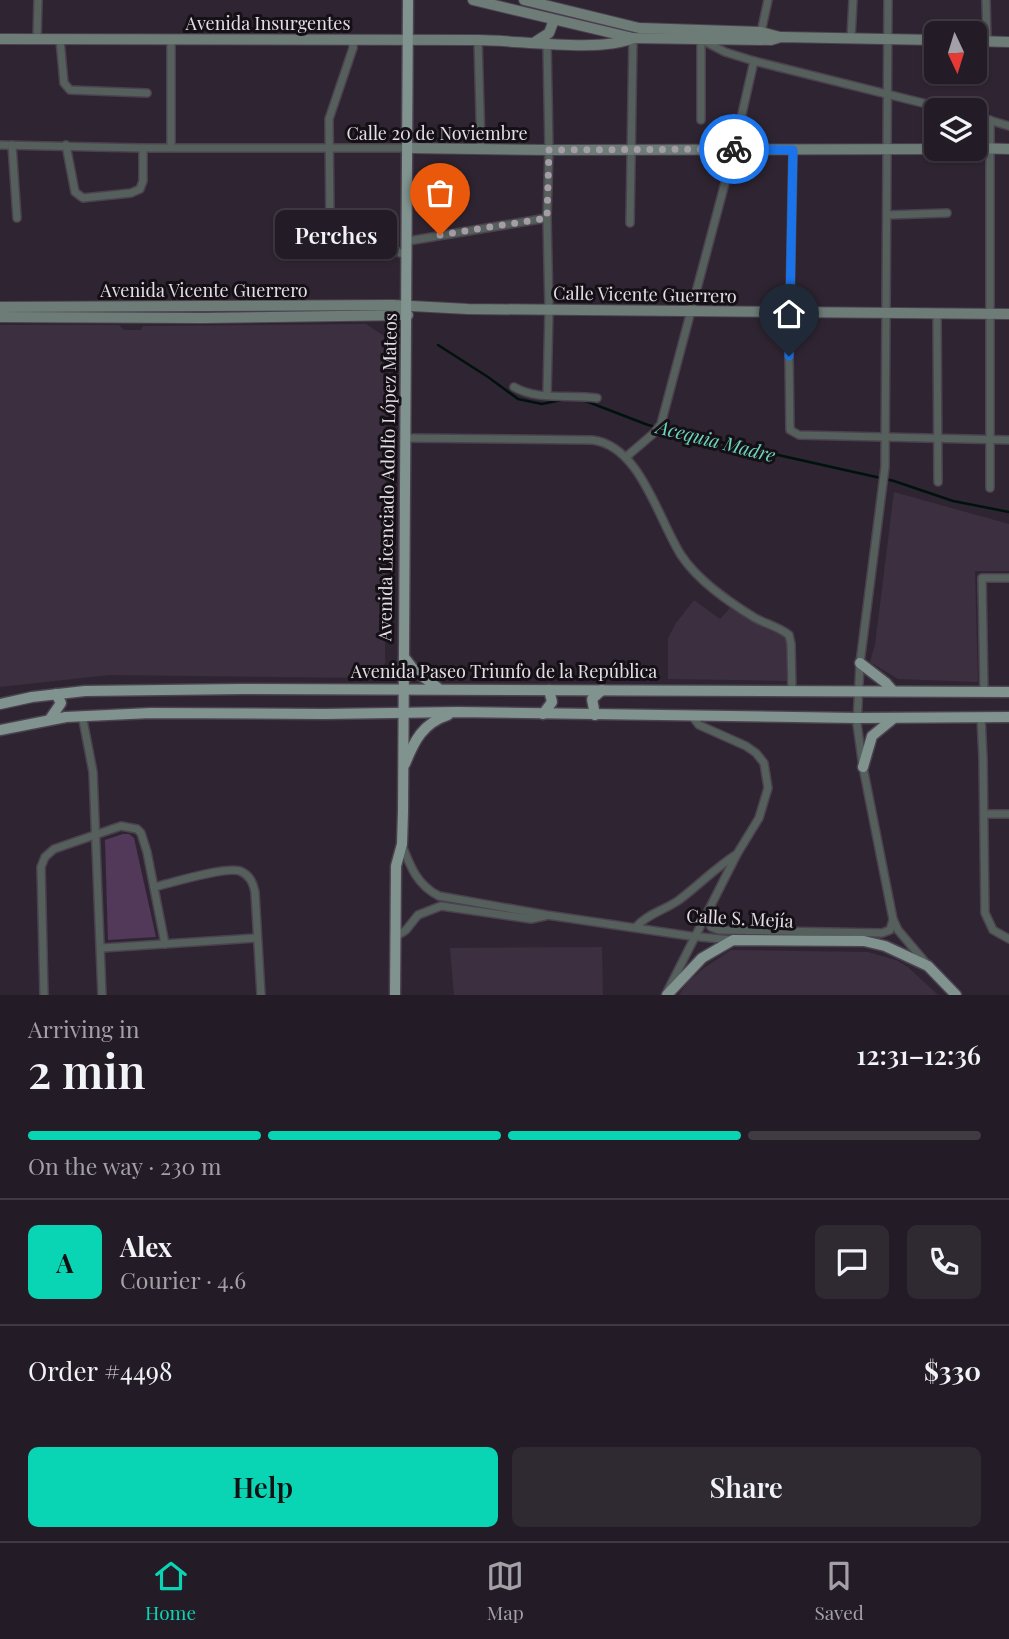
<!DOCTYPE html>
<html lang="en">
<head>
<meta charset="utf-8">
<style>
  :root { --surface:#231c26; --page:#2f2932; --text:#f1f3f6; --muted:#a3a1a7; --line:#403a43; --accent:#09d5b5 }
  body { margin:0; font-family:"Playfair Display",serif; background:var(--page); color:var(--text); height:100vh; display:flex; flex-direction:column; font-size:26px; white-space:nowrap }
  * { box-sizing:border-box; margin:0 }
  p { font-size:23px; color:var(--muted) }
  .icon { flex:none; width:38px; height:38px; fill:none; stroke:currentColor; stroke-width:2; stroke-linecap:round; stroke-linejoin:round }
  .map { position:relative; height:995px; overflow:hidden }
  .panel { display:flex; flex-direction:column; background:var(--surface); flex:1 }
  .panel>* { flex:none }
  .needle { width:46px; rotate:176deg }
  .controls { position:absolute; left:924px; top:21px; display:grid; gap:14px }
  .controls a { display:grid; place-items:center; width:63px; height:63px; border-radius:10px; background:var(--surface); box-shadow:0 2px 5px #0004,0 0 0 2px var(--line); font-size:35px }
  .pin { position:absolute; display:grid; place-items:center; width:60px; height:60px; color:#fff; margin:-72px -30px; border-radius:50% 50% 50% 0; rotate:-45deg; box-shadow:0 0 7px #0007 }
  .pin .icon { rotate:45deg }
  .courier { position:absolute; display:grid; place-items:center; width:70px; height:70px; margin:-35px; border:5px solid #1a73e8; border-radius:50%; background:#fff; color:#222; box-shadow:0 2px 9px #0007 }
  .bubble { position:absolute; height:49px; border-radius:10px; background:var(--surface); box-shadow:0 2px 5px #0004,0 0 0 2px var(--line); font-size:23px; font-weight:600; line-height:49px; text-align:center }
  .overview em { font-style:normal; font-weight:600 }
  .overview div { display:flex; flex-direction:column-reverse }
  .overview { display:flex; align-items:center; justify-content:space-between; height:119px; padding:0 28px }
  h1 { font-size:46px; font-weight:600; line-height:52px }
  .bar { display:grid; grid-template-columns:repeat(4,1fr); gap:10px 7px; align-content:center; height:84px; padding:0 28px }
  .bar i { height:9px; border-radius:5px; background:var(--line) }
  .bar .current { background:var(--accent) }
  .bar p { grid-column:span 4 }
  .line { display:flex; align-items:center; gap:18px; padding:0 28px; border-top:2px solid var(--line) }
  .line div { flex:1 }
  .round { display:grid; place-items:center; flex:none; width:74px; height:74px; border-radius:10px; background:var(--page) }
  .action { display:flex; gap:14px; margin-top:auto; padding:14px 28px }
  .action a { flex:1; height:80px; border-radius:10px; background:var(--accent); color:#111; font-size:28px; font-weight:600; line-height:80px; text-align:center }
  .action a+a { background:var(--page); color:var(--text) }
  .tabs { display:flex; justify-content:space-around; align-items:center; height:98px; border-top:2px solid var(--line); background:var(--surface); font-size:19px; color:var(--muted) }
  .tabs a { display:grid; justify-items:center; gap:4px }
  .tabs .current { color:var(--accent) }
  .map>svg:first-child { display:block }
</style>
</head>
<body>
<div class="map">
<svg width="1009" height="995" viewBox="0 0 1009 995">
  <rect width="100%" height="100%" fill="#2f2532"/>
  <g fill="#3c2f3f">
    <polygon points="366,324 384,336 386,343 385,663 382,670 372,671 370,678 109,675 0,687 0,325 119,325 124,330 141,330 143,326"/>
    <polygon points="894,492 1009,524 1009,571 975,571 978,682 898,679 870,662 875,645"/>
    <polygon points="694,600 720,619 730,608 756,624 786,637 787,681 668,679 668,638 676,623"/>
    <polygon points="602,947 603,995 454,995 450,948"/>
    <polygon points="731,950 868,952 896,960 908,967 938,995 679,995 687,983 704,968"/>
  </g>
  <polygon fill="#523859" points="123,834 129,834 134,838 156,937 108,940 105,840"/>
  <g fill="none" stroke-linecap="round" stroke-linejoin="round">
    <g stroke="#00120d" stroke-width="2.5">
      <polyline points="438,345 488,377 518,399 542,404 566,399"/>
      <polyline points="583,400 648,425 671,431 894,481 953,501 1009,512"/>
    </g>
    <defs>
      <g id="street">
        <polyline points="888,0 885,467 860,663 857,724 863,767 893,919 898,930 926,963"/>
        <polyline points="986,0 987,41"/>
        <polyline points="760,37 768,0"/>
        <polyline points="851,38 853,0"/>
        <polyline points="353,39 353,48 329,119 330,221 334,226 408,256"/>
        <polyline points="37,40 38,0"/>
        <polyline points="60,40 64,83 70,90 147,93"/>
        <polyline points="478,40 481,149"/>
        <polyline points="702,40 725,52 754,61 951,110"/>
        <polyline points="547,44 549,150 547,218 549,310 547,395"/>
        <polyline points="975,116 1009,126"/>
        <polyline points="701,120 701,39"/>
        <polyline points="990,120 990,488"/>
        <polyline points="0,145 143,148 408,148"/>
        <polyline points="12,145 17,218"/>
        <polyline points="66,145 75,192 83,198 131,193 140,189 143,181 143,148"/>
        <polyline points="171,147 171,40"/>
        <polyline points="793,150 789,356 790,430 799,435 1009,440"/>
        <polyline points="887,215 947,213"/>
        <polyline points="630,223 633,38"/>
        <polyline points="408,241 547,218"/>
        <polyline points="937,314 938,482"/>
        <path d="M514 387C538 401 570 394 597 398"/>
        <path d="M406 438 592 440C640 445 658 519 681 555 698 581 729 602 755 618 766 624 779 627 789 635L791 644 792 692"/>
        <polyline points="626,457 654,433 661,424 734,149 754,61"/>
        <polyline points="984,692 982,578 1009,578"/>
        <polyline points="82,715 93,772 102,995"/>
        <polyline points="981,717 983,758 985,913 993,930 1009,939"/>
        <polyline points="984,814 1009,814"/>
        <path d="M402 845C410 866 417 885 439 896L547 915 690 936 732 940"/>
        <path d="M154 887C171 883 226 866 240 871 250 875 253 883 255 892L261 995"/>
        <polyline points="709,912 711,927 719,930 882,933 890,930 893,920"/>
        <path d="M636 927C647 914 665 910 679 900 699 885 715 868 737 854"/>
        <polyline points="395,937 406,930 418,915 441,906 531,919 545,916"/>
        <polyline points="102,948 257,938"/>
        <polyline points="667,992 737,854 759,818 768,788 764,763 756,753 746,746 699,725 692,716"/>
        <polyline points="44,995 41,867 45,857 54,849 121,826 137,829 141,833 147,852 165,944"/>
      </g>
      <g id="secondary">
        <polyline points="473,0 633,38 771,40 781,37 936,40"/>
        <polyline points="524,0 639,28 761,32 780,37"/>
        <path d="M0 39 478 40C517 40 601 53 633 38"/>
        <polyline points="975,41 1009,42"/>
        <polyline points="535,42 549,33 554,20"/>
        <polyline points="408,148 549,150 958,149"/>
        <polyline points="975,148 1009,149"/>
        <polyline points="0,307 393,305 468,309 1009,314"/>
        <polyline points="0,317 203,318 408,315"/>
      </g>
      <g id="primary">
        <polyline points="404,657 414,670 438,688"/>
        <polyline points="860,663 886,683 893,691"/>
        <polyline points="0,704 32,697 85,691 242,689 1009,692"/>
        <polyline points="543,714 552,702 549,690"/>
        <polyline points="595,715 592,699 602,690"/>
        <polyline points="50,719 61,703 56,694"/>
        <polyline points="0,730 66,717 151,713 324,714 458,712 857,718 1009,717"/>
        <path d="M405 764C414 741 423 723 448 715"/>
        <polyline points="863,767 872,736 894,718"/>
        <polyline points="395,995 396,866 402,844 403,812 408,0"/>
        <polyline points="667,995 702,958 733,940 864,941 885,946 928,966 956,995"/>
      </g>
    </defs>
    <use href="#street" stroke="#4c424f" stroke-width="10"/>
    <use href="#secondary" stroke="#4c424f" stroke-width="12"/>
    <use href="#primary" stroke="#4c424f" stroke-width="13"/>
    <use href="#street" stroke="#555f5c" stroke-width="7"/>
    <use href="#secondary" stroke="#6e7c78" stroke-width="10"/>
    <use href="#primary" stroke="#80938e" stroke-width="10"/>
  </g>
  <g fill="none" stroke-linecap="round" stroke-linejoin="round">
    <polyline stroke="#a49da6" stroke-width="7" stroke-dasharray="0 12.6" points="440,235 547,218 549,150 734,149"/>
    <polyline stroke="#1a73e8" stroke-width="9" points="734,149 793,150 789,356"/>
  </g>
  <g text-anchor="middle" stroke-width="6" stroke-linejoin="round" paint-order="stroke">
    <g font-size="18" fill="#e3dde5" stroke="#151016">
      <text x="268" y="30">Avenida Insurgentes</text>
      <text x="437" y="140">Calle 20 de Noviembre</text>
      <text x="204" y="297">Avenida Vicente Guerrero</text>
      <text transform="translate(645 295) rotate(1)" y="6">Calle Vicente Guerrero</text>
      <text transform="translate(388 477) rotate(-89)" y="6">Avenida Licenciado Adolfo López Mateos</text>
      <text x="504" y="678">Avenida Paseo Triunfo de la República</text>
      <text transform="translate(740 919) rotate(3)" y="6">Calle S. Mejía</text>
    </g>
    <g font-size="19" font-style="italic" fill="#6bd6be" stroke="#151016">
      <text transform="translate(716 441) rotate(14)" y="7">Acequia Madre</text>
    </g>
  </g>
</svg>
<div class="controls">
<a><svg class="needle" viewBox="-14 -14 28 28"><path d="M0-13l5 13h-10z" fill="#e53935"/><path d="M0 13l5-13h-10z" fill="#a3a1a7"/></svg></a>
<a><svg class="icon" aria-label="layers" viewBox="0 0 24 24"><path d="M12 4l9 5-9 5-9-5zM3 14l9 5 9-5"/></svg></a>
</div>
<div class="pin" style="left:440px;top:235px;background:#ea580c"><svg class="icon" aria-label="bag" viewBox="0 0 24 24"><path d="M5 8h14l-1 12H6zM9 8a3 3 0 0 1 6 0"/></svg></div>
<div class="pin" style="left:789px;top:356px;background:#1f2937"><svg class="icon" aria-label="home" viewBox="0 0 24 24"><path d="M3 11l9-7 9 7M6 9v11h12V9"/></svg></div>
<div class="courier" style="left:734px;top:149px"><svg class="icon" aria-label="bike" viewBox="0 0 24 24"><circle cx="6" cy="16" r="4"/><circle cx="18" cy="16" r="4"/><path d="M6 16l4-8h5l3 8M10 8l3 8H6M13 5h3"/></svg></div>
<div class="bubble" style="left:275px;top:210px;width:122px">Perches</div>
</div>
<section class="panel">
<div class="overview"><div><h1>2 min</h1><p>Arriving in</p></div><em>12:31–12:36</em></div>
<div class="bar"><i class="current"></i><i class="current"></i><i class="current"></i><i></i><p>On the way · 230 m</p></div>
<div class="line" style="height:126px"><b class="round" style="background:var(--accent);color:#111">A</b><div><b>Alex</b><p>Courier · 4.6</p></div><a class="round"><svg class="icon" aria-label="chat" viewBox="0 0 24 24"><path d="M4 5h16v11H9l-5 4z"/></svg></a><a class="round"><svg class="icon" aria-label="phone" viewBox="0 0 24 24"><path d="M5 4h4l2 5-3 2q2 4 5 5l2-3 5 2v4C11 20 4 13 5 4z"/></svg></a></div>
<div class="line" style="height:91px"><div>Order #4498</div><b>$330</b></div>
<div class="action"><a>Help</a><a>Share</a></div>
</section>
<nav class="tabs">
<a class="current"><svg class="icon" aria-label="home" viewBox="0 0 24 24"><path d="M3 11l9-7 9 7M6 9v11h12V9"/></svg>Home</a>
<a><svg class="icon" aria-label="map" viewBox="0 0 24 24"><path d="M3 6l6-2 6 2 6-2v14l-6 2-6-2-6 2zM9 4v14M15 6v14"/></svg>Map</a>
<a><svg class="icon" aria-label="saved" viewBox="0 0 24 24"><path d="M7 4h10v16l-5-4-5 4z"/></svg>Saved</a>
</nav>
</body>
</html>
